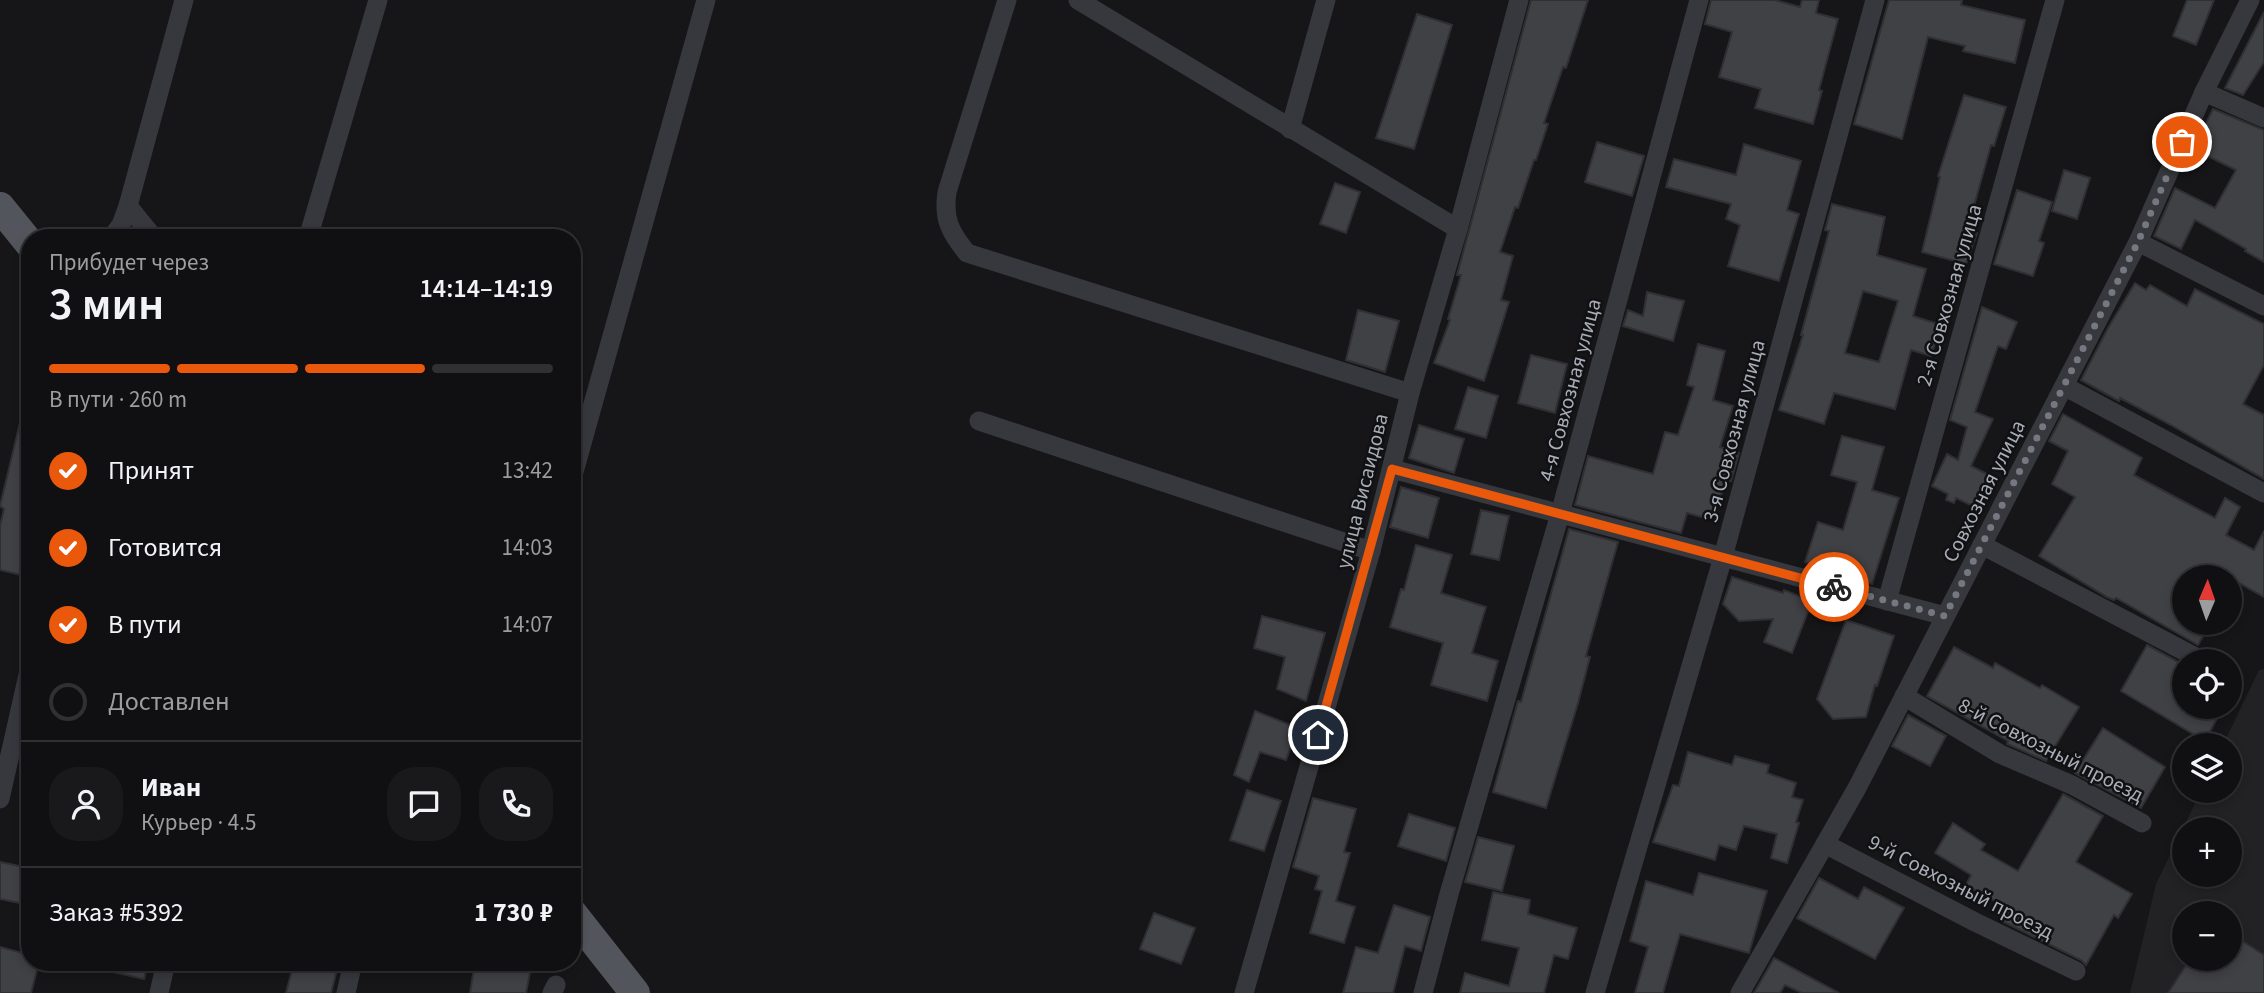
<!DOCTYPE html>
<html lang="ru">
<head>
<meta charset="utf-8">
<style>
  :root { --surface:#101012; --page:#19191b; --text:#f1f3f6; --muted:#9c9d9f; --line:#303032; --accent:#ea580c }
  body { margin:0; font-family:"Source Sans 3",sans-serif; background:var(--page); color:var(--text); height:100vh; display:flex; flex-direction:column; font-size:26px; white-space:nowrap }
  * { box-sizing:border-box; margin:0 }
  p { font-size:23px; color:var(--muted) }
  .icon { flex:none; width:38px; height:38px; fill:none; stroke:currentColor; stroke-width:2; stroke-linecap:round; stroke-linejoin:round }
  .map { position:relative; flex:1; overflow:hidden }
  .side { position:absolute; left:21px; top:229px; width:560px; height:742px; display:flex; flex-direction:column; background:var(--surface); border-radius:28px; box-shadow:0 4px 10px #0003,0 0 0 2px var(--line) }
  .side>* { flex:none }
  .needle { width:46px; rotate:2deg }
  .fabs { position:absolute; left:2172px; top:565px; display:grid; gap:14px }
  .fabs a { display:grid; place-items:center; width:70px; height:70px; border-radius:50%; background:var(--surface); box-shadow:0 4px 10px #0003,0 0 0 2px var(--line); font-size:35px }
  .pin { position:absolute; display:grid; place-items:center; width:60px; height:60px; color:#fff; margin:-30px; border:4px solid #fff; border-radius:50%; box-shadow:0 2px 7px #0007 }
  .courier { position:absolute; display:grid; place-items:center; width:70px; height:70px; margin:-35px; border:5px solid #ea580c; border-radius:50%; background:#fff; color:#222; box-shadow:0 2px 9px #0007 }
  .summary em { font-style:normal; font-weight:600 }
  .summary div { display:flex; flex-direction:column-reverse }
  .summary { display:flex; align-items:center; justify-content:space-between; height:119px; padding:0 28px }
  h1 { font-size:46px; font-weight:600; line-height:52px }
  .bar { display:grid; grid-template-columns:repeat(4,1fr); gap:10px 7px; align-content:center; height:84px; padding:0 28px }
  .bar i { height:9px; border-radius:5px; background:var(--line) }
  .bar .selected { background:var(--accent) }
  .bar p { grid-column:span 4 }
  .line { display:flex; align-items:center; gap:18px; padding:0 28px; border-top:2px solid var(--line) }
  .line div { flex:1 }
  .round { display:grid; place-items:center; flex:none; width:74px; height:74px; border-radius:28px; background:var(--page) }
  ol { padding:0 28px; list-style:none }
  li { display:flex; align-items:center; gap:21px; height:77px }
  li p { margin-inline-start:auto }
  li .icon { padding:7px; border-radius:50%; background:var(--accent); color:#fff; stroke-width:4 }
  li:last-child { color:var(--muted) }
  li i { width:38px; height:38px; border:4px solid var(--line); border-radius:50% }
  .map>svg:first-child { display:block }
</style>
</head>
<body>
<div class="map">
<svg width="2264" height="993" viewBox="0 0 2264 993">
  <rect width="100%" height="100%" fill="#161618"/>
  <path fill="#222225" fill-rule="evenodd" d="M2264 669V993H2130L2156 884 2201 791H2230V746L2223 745 2259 670ZM2184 830H2230V875H2184ZM2184 914H2230V959H2184Z"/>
  <g fill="#404145" stroke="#303034" stroke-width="2" fill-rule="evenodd">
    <polygon points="1531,0 1588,0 1566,68 1563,67 1544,123 1548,124 1536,160 1534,160 1518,208 1515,207 1500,252 1513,256 1501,300 1509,302 1484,381 1434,363 1450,320 1448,319 1461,275 1457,275"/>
    <polygon points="1711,0 1775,0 1800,7 1802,0 1819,0 1816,13 1838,19 1819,90 1822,91 1813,124 1755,108 1761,89 1719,77 1732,32 1705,24"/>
    <polygon points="1889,0 1962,0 1961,5 2025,20 2015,63 1963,51 1965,46 1928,37 1902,139 1854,124"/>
    <polygon points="2187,0 2214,0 2196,45 2173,36"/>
    <polygon points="2264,12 2264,62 2243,95 2225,88"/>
    <polygon points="1417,14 1452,25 1414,149 1376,138"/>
    <polygon points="1964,95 2006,107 1994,146 1991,145 1967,231 1977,233 1966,264 1922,252 1940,177 1938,176"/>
    <polygon points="2213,109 2264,130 2264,262 2245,251 2246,249 2195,220 2181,249 2154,236 2175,188 2215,208 2236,170 2193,149"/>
    <polygon points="1597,142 1644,156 1632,196 1585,182"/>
    <polygon points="1744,144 1801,161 1787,210 1799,214 1779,281 1728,266 1740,225 1726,219 1731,204 1666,187 1674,159 1736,175"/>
    <polygon points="2064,170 2090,178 2077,219 2052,211"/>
    <polygon points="1335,183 1360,192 1346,233 1320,224"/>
    <polygon points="2017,190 2052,202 2039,241 2044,243 2033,276 1994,264"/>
    <path d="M1832 204 1885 217 1877 255 1926 269 1913 316 1941 325 1931 356 1911 350 1895 409 1834 393 1824 424 1779 410 1803 335H1801L1829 231 1825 230ZM1863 291 1898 301 1879 362 1845 353Z"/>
    <polygon points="2135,283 2146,290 2150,285 2187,306 2195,289 2264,324 2264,365 2243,404 2264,415 2264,479 2171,425 2120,398 2119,401 2081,380 2108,328"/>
    <polygon points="1647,292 1684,301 1673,341 1623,326 1628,310 1643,316"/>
    <polygon points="1982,307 2017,322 2006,349 1998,346 1975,412 1993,419 1971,466 1993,477 1977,508 1956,498 1954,503 1946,500 1948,494 1932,486 1947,454 1958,460 1967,427 1950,420"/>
    <polygon points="1358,310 1399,321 1385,372 1346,360"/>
    <polygon points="1698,344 1725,351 1713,400 1733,406 1720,447 1739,453 1731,481 1726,480 1713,520 1687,513 1681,533 1575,505 1588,456 1653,474 1665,432 1678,435 1694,387 1687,385"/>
    <polygon points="1531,355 1567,364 1555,413 1518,403"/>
    <polygon points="1468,387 1498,396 1486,438 1455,429"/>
    <polygon points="23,410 30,411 30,577 0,570 0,526 4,509 0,506"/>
    <polygon points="2063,414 2142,458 2134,475 2177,498 2215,518 2225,498 2240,507 2226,535 2254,550 2264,531 2264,597 2230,578 2184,578 2184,623 2211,623 2198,645 2116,598 2114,600 2107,597 2039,556 2075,497 2052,484 2068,451 2049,441"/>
    <polygon points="1419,425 1464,439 1454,473 1409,458"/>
    <polygon points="1842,436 1884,447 1872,490 1899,498 1872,584 1805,562 1818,522 1843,530 1857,482 1831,475"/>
    <polygon points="1401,487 1439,498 1428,538 1390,527"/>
    <polygon points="1481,510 1509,516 1499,560 1471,554"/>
    <polygon points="1569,529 1618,542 1586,656 1590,657 1578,703 1546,808 1493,792 1518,701 1521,702"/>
    <polygon points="1416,545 1452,555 1441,593 1486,607 1472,653 1498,661 1487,701 1431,685 1443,643 1390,627 1401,589 1404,590"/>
    <polygon points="1732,577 1783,593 1784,590 1812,601 1792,653 1764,642 1773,619 1739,621 1723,604"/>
    <polygon points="1262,616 1325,633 1306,701 1277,689 1285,657 1254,648"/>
    <polygon points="1846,620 1894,636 1877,686 1875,685 1866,717 1833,719 1817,699"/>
    <polygon points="2147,645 2184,665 2184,707 2223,707 2205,741 2121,691"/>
    <polygon points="1954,647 1993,668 1995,663 2040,688 2042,685 2079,707 2046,761 2007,744 2008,741 1927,696"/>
    <polygon points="1255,711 1298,728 1286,760 1260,752 1249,782 1234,775"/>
    <polygon points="1908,715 1946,736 1930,766 1892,746"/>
    <polygon points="2103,728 2165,767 2141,808 2075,773"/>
    <polygon points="1688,752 1732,765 1735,756 1769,765 1767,773 1796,783 1792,797 1803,800 1796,822 1799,823 1787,863 1771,858 1777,834 1744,826 1736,850 1719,845 1715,860 1653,842 1673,785 1679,786"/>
    <polygon points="1247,790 1281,801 1264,851 1230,840"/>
    <polygon points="2063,794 2103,816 2076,862 2132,894 2118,918 2114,915 2086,965 2081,960 2000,920 2007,908 1966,885 1971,875 1935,853 1953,823 1985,844 1981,850 2018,871"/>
    <polygon points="1313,798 1356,809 1344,852 1350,853 1336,901 1355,907 1344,943 1310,933 1322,891 1315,889 1319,876 1293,867"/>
    <polygon points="1409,814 1455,828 1446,861 1398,846"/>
    <polygon points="1478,837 1514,846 1502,891 1465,882"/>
    <polygon points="0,862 30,868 30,905 0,899"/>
    <polygon points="1699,873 1767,891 1749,953 1680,934 1663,993 1635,993 1648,947 1630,941 1646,881 1693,895"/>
    <polygon points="1819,878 1858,899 1864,887 1904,908 1875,959 1797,918"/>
    <polygon points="1493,892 1530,900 1528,914 1577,928 1568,959 1554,955 1544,993 1460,993 1465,973 1509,986 1519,948 1482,940"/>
    <polygon points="1394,905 1430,917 1421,951 1405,946 1393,993 1343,993 1356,947 1378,953"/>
    <polygon points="1154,913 1195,928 1181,964 1140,949"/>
    <polygon points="2230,933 2264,955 2264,993 2168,993 2190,959 2230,959"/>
    <polygon points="0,947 30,955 30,962 39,962 31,993 0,993"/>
    <polygon points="1774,958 1839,993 1802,993 1785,985 1780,993 1754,993"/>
    <polygon points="100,962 148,962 144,979 100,969"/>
    <polygon points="294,962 339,962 331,993 286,993"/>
    <polygon points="475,962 532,962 526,993 470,993"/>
  </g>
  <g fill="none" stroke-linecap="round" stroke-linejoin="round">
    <g stroke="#37383d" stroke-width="19">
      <path d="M1007 0 947 192C943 219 950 232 967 253L1410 393"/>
      <polyline points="1078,0 1458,229"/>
      <polyline points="2204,92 2264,118"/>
      <polyline points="1290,129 1326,0"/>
      <polyline points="128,206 154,238"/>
      <polyline points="111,238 121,225 128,206 184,0"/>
      <polyline points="308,238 378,0"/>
      <polyline points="2138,242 2264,306"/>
      <polyline points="2064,386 2264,493"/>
      <polyline points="979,421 1371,551"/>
      <polyline points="1392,469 1945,616"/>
      <polyline points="572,479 706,0"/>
      <polyline points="1982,545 2205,662"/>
      <polyline points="1887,601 2055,0"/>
      <polyline points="1904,696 2000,754 2072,785 2142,823"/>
      <polyline points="0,799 30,666"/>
      <polyline points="1825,844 1975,922 2076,971"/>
      <polyline points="159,993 166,962"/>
      <polyline points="346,993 353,962"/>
      <polyline points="552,993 556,985"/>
      <polyline points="1244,993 1371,551 1410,393 1458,229 1519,0"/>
      <polyline points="1423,993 1449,894 1560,514 1699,0"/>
      <polyline points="1595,993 1723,557 1875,0"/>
      <polyline points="1740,993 1857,788 2138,242 2204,92 2250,0"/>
    </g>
    <g stroke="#53555c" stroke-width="30">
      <polyline points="0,207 30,244"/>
      <polyline points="572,913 635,993"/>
    </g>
  </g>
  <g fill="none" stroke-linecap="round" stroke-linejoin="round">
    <polyline stroke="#757880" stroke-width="7" stroke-dasharray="0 12.6" points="1834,587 1945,616 2138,242 2182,142"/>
    <polyline stroke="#ea580c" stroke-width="9" points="1318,735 1392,469 1834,587"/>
  </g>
  <g text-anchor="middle" stroke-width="5" stroke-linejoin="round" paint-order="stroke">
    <g font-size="21" fill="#a8adb8" stroke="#111113">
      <text transform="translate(1949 295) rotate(-74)" y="7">2-я Совхозная улица</text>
      <text transform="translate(1570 390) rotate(-75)" y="7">4-я Совхозная улица</text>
      <text transform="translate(1734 431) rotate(-75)" y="7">3-я Совхозная улица</text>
      <text transform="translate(1362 491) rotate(-76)" y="7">улица Висаидова</text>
      <text transform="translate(1984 491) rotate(-63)" y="7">Совхозная улица</text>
      <text transform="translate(2051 750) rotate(27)" y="7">8-й Совхозный проезд</text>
      <text transform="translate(1961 887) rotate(27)" y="7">9-й Совхозный проезд</text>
    </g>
  </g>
</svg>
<div class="fabs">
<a><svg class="needle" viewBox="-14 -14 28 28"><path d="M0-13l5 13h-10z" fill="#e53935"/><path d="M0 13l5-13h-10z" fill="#9c9d9f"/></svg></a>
<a><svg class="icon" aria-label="locate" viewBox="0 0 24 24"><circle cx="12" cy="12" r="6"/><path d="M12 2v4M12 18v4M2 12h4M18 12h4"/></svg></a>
<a><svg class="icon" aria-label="layers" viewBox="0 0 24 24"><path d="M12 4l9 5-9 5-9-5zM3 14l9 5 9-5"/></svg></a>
<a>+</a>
<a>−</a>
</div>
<div class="pin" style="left:2182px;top:142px;background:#ea580c"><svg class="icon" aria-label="bag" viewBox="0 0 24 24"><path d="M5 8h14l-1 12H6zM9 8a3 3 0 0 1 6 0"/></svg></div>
<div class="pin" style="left:1318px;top:735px;background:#1f2937"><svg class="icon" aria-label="home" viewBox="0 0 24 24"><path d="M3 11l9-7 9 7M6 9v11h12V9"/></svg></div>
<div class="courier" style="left:1834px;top:587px"><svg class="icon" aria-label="bike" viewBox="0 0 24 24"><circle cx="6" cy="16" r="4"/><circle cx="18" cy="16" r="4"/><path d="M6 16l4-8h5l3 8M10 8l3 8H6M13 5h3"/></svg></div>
<section class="side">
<div class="summary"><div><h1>3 мин</h1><p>Прибудет через</p></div><em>14:14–14:19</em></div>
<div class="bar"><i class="selected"></i><i class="selected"></i><i class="selected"></i><i></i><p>В пути · 260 m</p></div>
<ol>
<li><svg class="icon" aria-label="check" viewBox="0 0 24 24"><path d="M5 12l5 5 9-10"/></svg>Принят<p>13:42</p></li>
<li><svg class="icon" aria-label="check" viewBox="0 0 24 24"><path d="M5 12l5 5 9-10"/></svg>Готовится<p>14:03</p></li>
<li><svg class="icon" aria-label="check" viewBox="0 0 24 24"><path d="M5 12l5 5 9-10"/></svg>В пути<p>14:07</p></li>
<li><i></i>Доставлен</li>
</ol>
<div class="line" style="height:126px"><a class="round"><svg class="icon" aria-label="person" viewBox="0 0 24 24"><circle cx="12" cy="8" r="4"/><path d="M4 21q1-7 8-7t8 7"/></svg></a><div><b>Иван</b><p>Курьер · 4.5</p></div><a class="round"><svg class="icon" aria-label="chat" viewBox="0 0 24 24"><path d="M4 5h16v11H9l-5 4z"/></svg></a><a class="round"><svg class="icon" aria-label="phone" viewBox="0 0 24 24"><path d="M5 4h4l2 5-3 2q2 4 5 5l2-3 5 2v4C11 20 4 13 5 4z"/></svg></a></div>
<div class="line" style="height:91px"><div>Заказ #5392</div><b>1 730 ₽</b></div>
</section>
</div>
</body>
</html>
